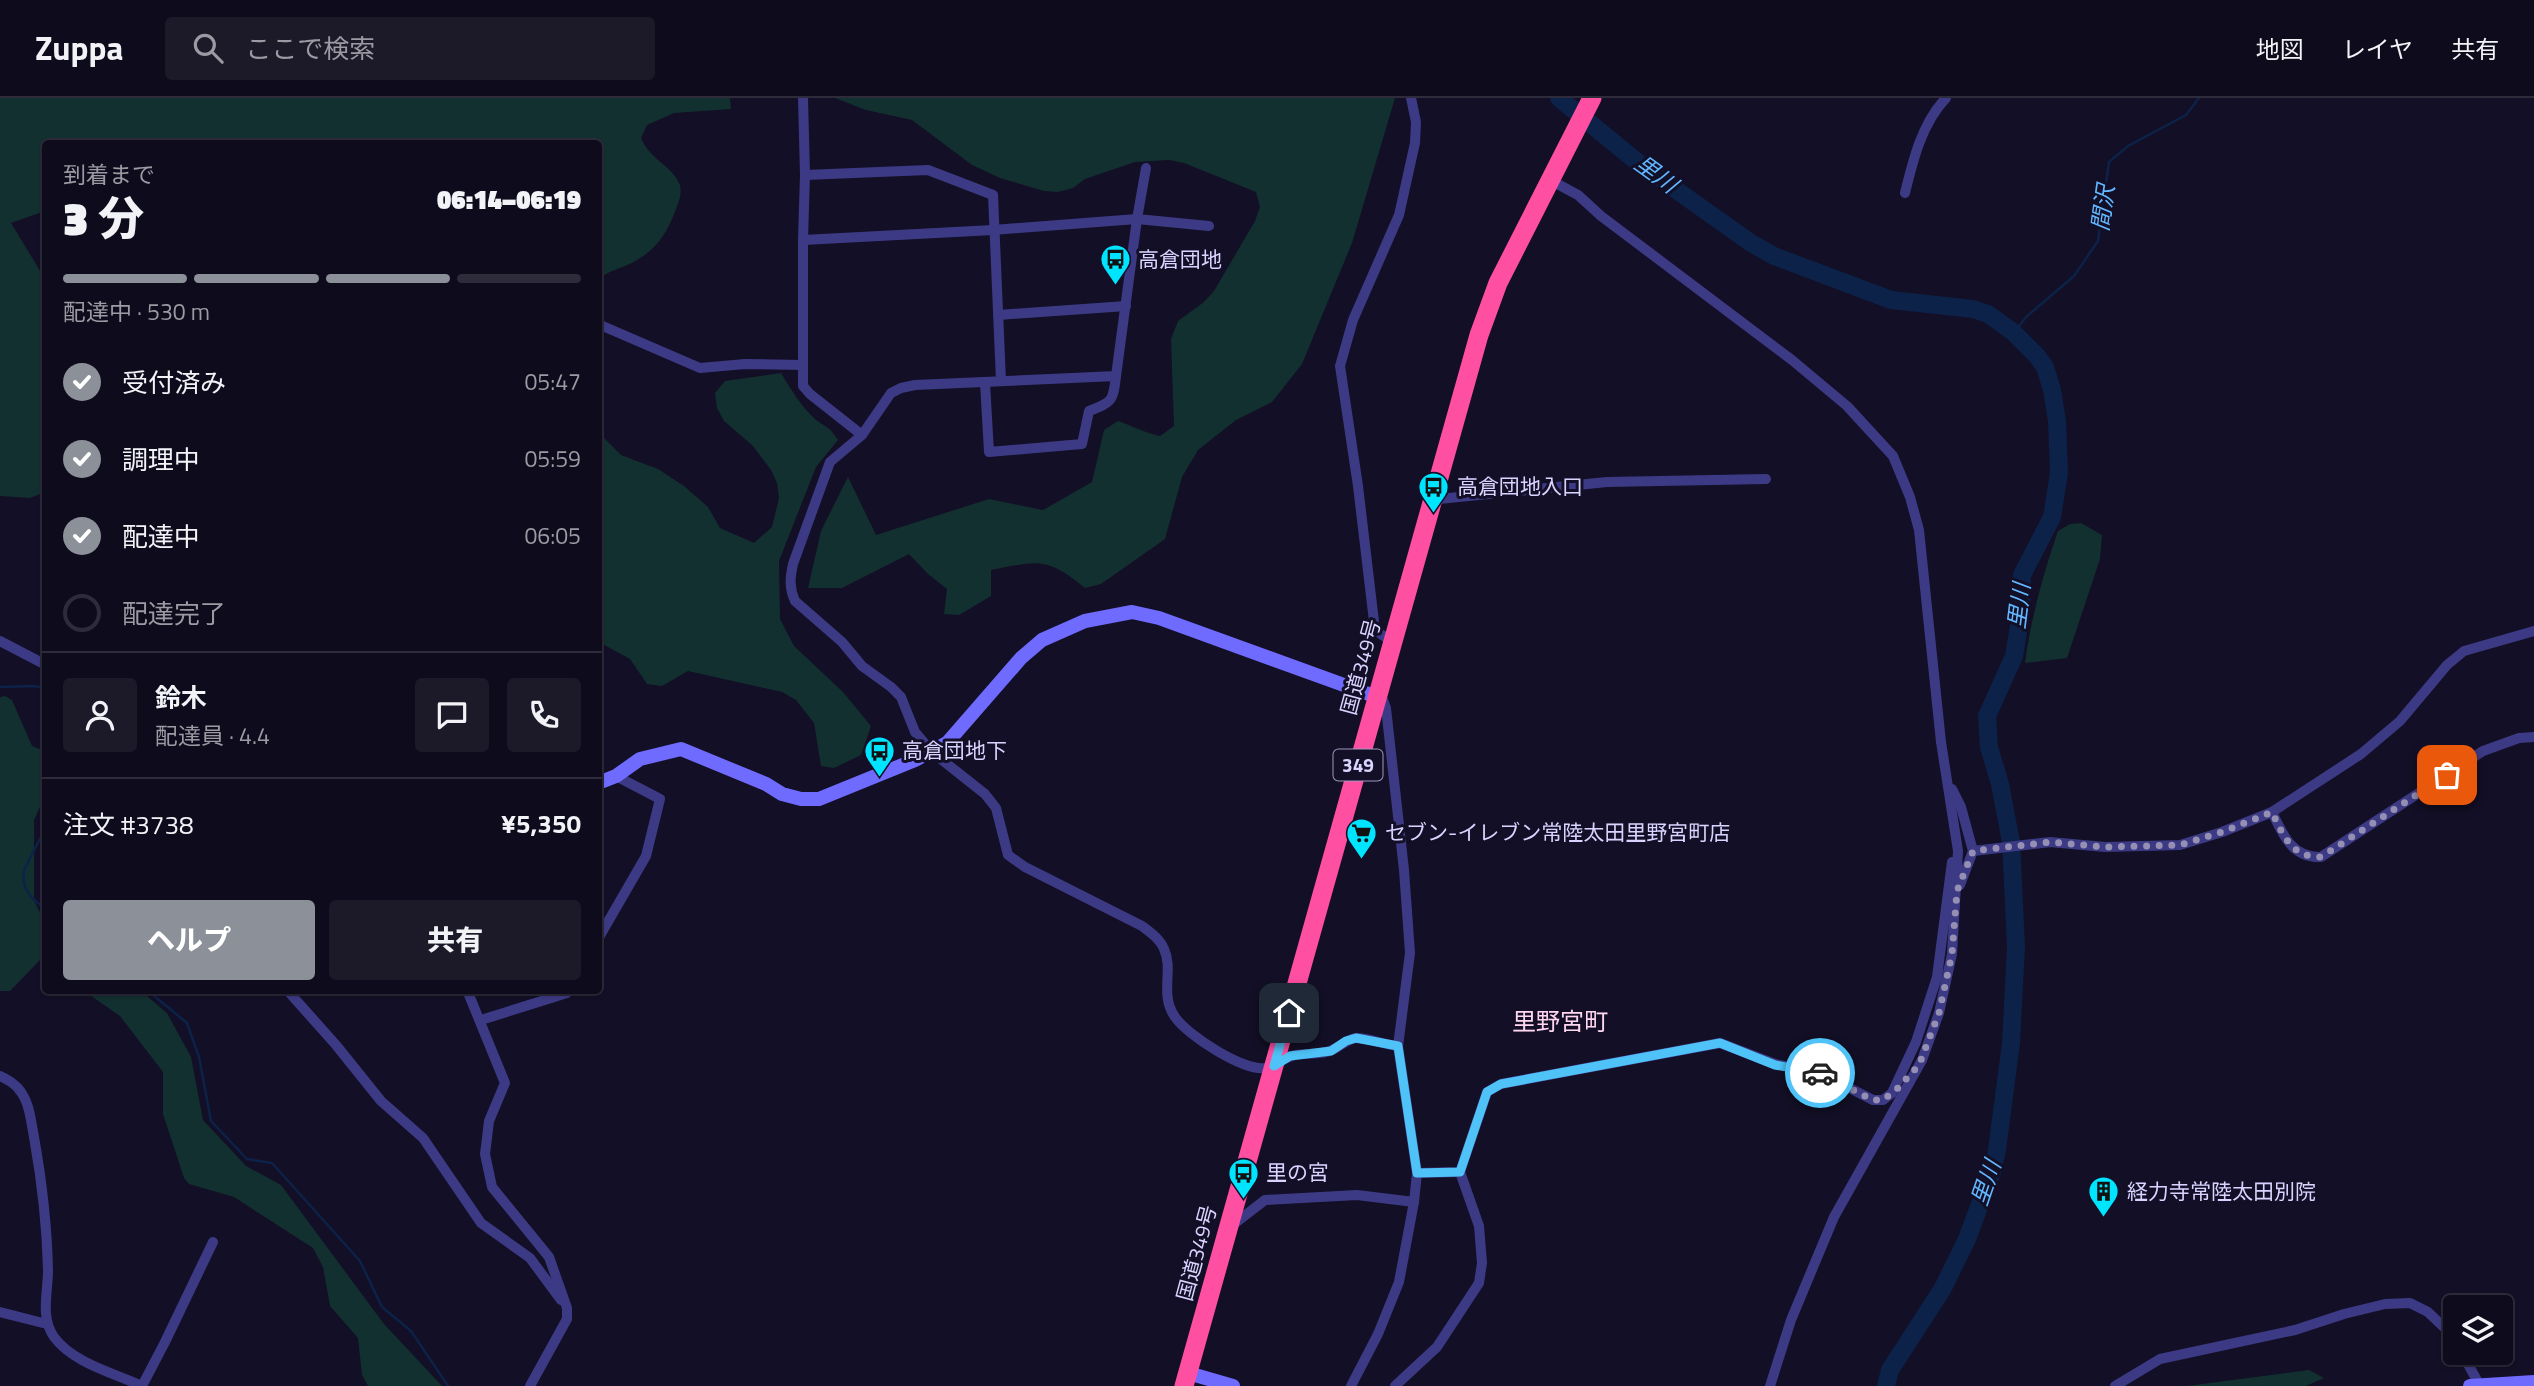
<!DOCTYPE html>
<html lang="ja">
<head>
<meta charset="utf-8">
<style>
  :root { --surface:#0e0b1c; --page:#1c1929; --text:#f1f3f6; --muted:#9b9ba3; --line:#2e2b3b; --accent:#8c9099 }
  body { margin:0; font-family:"Titillium Web","Noto Sans JP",sans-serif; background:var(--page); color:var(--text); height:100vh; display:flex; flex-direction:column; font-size:26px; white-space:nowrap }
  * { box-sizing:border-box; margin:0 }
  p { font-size:23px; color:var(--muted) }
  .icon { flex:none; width:38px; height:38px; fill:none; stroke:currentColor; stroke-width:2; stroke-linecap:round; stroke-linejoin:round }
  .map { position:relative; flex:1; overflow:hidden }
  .drawer { position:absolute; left:42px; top:42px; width:560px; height:854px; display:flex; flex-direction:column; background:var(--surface); border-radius:7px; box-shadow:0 2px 5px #0004,0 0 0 2px var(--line) }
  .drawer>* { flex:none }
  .fabs { position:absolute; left:2443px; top:1197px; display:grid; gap:14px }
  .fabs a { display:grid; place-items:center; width:70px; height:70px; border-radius:7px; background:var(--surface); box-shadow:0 2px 5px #0004,0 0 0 2px var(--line); font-size:35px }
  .pin { position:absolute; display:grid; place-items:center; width:60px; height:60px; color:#fff; margin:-30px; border-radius:14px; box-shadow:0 4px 10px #0006 }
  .courier { position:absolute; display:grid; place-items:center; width:70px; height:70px; margin:-35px; border:5px solid #4fc3f7; border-radius:50%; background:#fff; color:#222; box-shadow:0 2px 9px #0007 }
  .summary em { font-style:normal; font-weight:800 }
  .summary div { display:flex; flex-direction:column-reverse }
  .summary { display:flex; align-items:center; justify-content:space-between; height:119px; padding:0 21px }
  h1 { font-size:46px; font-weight:800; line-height:52px }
  .bar { display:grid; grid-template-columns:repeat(4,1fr); gap:10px 7px; align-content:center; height:84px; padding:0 21px }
  .bar i { height:9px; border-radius:5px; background:var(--line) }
  .bar .current { background:var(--accent) }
  .bar p { grid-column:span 4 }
  .line { display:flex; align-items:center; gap:18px; padding:0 21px; border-top:2px solid var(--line) }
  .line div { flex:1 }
  .round { display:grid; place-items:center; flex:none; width:74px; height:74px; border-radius:7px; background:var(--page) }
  ol { padding:0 21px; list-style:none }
  li { display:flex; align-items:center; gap:21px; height:77px }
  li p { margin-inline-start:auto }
  li .icon { padding:7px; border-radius:50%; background:var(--accent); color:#fff; stroke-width:4 }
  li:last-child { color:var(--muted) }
  li i { width:38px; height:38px; border:4px solid var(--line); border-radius:50% }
  .primary-button { display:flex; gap:14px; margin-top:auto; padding:14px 21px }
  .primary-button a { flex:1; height:80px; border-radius:7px; background:var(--accent); color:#fff; font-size:28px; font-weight:800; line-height:80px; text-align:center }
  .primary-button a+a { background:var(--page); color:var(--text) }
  header { display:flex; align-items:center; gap:42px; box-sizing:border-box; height:98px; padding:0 35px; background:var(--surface); border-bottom:2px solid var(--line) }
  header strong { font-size:33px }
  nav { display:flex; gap:38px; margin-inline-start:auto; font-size:24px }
  .search { width:490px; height:63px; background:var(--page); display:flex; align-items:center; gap:18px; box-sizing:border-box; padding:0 24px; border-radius:7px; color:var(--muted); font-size:26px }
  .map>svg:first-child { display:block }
</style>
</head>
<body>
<header>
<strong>Zuppa</strong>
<div class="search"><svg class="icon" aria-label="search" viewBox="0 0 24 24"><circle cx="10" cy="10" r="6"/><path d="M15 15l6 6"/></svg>ここで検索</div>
<nav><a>地図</a><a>レイヤ</a><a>共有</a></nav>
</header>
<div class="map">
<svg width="2534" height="1288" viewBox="0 0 2534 1288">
  <rect width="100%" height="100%" fill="#130f26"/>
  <g fill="#12302f">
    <path d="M0 0H730L731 11 674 15 647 27 641 40C651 63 670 66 679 85 683 93 679 104 676 111 668 133 658 150 637 162 625 170 610 171 599 181L598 46H311L310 43 293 46H46L45 113 11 125 45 181V394L30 400 0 398Z"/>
    <path d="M835 0H1395L1352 145 1302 266 1272 304 1236 322 1198 352 1182 379 1165 441 1101 486 1085 490C1046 458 1038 463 991 472V498L959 517 944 516 947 491 928 476 909 456 842 490H808L821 433 848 379 876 437 989 401 1043 412 1092 384 1104 332 1118 323C1133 328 1145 335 1160 338L1174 328 1171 241 1178 223 1204 204 1214 193 1255 123 1260 109 1256 94 1184 65 1169 62 1135 64 1085 81 1073 90 1058 94 1044 93 1000 80 972 67 912 22 866 12Z"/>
    <path d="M781 275C791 291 800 307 814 320 825 330 828 326 838 342L816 369 779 463 780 521 794 548 843 594 871 628 861 657 834 670 821 668 814 625 796 602 782 594 688 573 662 588 647 586 630 561 599 544V335L621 357 658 371 684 388 708 409 720 430 754 445 772 429 779 400 777 385 771 372 753 348 724 323 717 310 715 295 725 283Z"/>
    <path d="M2081 425 2102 437 2100 461 2067 560 2025 565C2031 520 2043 476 2058 433L2070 426Z"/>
    <polygon points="5,598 12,602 32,648 45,653 45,698 34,722 34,803 45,824 46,866 40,862 10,893 0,893 0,599"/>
    <polygon points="84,893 141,893 167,915 191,959 203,1022 246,1068 281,1087 384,1226 442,1288 368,1288 362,1277 358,1240 330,1208 323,1169 313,1150 234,1099 189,1086 184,1080 163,1016 163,974 120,918"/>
    <polygon points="2309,1272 2324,1280 2306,1288 2187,1288"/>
  </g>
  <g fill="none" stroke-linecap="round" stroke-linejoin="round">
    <g stroke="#0c2248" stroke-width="2.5">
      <polyline points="2014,235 2026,219 2074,178 2098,143 2109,64 2128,48 2186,17 2199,0"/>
      <polyline points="0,589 33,588 46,590"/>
      <path d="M46 729 24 772C21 792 31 800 46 812"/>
      <polyline points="147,892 187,925 199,959 211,1023 247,1061 272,1065 360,1163 382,1209 411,1233 448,1288"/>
    </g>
    <polyline stroke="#0c2248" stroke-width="18" points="1559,0 1641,67 1751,145 1774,158 1891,202 1973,211 1988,216 2013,234 2037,258 2045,269 2052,292 2057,323 2059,375 2052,419 2022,477 2021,516 2014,558 1987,618 1989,649 2000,686 2011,744 2016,849 2011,945 1997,1052 1992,1074 1967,1141 1943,1190 1890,1272 1886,1288"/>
    <g stroke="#3d3a85" stroke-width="10">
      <path d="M803 0 805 77 803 142 993 132 1137 121 1116 278 915 287 901 290 891 295 862 337 830 364 793 466C790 480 789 490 795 503L842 544 862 568 891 589 901 599 915 634 932 654 985 696 996 710 1008 757 1025 769 1142 828C1150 834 1160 841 1164 851 1174 872 1159 896 1175 919 1187 937 1244 974 1266 970 1277 968 1284 959 1295 957 1307 955 1322 957 1332 952 1340 949 1347 941 1356 940 1370 940 1385 947 1398 948"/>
      <polyline points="1146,70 1137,121 1209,128"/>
      <polyline points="805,77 928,72 993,97 1001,283"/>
      <polyline points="1550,82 1578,97 1601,118 1792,262 1847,308 1893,358 1910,399 1919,432 1941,644 1958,753 1952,856 1939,915 1922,962 1834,1119 1791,1222 1770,1288"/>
      <path d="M1905 95C1913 62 1922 25 1946 0"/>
      <polyline points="803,142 803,288 810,296 862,337"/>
      <polyline points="998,217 1126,208"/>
      <polyline points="598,226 700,270 745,266 803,267"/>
      <path d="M985 285 989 354 1082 346 1089 313C1113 304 1113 303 1116 278"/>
      <polyline points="1433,398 1439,401 1607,384 1766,381"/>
      <polyline points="45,425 46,425"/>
      <polyline points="0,543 46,567"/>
      <polyline points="1392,544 1375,532 1358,388 1340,268 1353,222 1399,117 1415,45 1416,24 1411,0"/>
      <polyline points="1952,691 1961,709 1973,753 1960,787"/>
      <path d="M2272 714C2283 737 2292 760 2321 759L2483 653 2519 640 2534 639"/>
      <polyline points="1973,753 2050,744 2105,749 2180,747 2222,734 2272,714 2361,656 2400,623 2447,567 2464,553 2534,533"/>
      <polyline points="598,841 646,758 660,701 616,678"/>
      <polyline points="287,892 336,947 381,1003 423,1040 481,1125 530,1160 561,1202"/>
      <polyline points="467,892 505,985 489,1023 487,1040 485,1056 492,1089 549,1159 567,1210 567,1221 530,1288"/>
      <polyline points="481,922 567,895 569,892"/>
      <path d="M0 978C8 982 16 986 21 994 30 1007 31 1024 34 1039 42 1084 47 1127 48 1172 48 1195 40 1219 54 1239 73 1265 114 1275 142 1288L165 1244 213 1144"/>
      <polyline points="1417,1075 1460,1074 1487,994 1501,986 1720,945 1775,966 1820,975 1873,1002 1883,1002 1892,995 1916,944 1937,879 1952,764"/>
      <polyline points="1230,1129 1265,1102 1357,1097 1414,1104"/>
      <polyline points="0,1214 47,1226"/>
      <polyline points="2462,1255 2480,1288"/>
      <polyline points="1351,1288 1378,1236 1399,1184 1414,1104 1417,1075 1398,948 1410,855 1404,772 1386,610 1383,602 1377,599"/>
      <polyline points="1395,1288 1437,1249 1479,1185 1482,1165 1479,1128 1460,1074"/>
      <polyline points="2115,1288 2160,1261 2295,1232 2344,1216 2385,1206 2410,1205 2428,1214 2448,1233 2455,1244"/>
    </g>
    <g stroke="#6f6bff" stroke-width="14">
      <polyline points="598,685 616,678 640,661 681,651 766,686 782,696 801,701 819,701 915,662 947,645 1021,560 1042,542 1085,523 1132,514 1159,520 1377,599"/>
      <polyline points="1188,1275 1233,1288"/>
      <polyline points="2470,1288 2534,1284"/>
    </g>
    <polyline stroke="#ff4fa3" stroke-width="19" points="1184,1288 1479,237 1498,185 1592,0"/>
  </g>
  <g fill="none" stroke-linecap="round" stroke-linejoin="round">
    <path stroke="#948fb3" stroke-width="7" stroke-dasharray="0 12.6" d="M1820 975 1873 1002H1883L1898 990 1919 967 1939 915 1952 856 1957 793 1973 753 2050 744 2105 749 2180 747 2222 734 2272 714C2283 737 2292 760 2321 759L2447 677"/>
    <polyline stroke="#4fc3f7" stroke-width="9" points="1289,915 1274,968 1290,958 1331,953 1346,943 1356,940 1398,948 1417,1075 1460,1074 1487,994 1501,986 1720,945 1775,967 1820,975"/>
  </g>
  <defs>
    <symbol id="bus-pin" viewBox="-11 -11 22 30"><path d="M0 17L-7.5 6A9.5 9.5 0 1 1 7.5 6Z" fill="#00e5ff" stroke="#130f26"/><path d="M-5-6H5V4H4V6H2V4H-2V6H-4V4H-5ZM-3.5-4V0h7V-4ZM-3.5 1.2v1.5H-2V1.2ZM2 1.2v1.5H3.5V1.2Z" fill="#111"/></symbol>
    <symbol id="supermarket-pin" viewBox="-11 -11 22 30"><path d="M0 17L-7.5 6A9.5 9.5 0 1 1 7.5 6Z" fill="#00e5ff" stroke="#130f26"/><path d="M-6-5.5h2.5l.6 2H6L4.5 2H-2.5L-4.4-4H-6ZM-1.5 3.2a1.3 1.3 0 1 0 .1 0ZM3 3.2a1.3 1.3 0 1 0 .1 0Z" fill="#111"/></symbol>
    <symbol id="building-pin" viewBox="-11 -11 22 30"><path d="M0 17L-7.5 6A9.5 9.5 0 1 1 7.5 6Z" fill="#00e5ff" stroke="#130f26"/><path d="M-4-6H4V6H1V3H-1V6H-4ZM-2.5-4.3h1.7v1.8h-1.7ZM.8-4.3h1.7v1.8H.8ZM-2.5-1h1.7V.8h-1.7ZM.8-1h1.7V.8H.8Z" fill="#111"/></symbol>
  </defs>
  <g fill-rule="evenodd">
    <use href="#bus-pin" x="1098" y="144" width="35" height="47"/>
    <use href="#bus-pin" x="1416" y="372" width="35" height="47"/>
    <use href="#bus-pin" x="862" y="636" width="35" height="47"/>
    <use href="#supermarket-pin" x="1344" y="718" width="35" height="47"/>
    <use href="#bus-pin" x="1226" y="1058" width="35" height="47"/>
    <use href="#building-pin" x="2086" y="1076" width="35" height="47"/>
  </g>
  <g text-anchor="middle" stroke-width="6" stroke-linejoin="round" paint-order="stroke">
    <rect fill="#130f26" stroke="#9e99be" stroke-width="2" x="1333.5" y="651.5" width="49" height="31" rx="5"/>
    <g font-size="19" font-weight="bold" fill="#d9d4ff">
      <text x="1358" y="674">349</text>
    </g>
    <g font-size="21" fill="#d9d4ff" stroke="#130f26" text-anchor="start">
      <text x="1138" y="169">高倉団地</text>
      <text x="1457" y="396">高倉団地入口</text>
      <text x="902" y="660">高倉団地下</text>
      <text x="1385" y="742">セブン-イレブン常陸太田里野宮町店</text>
      <text x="1266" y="1082">里の宮</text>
      <text x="2127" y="1101">経力寺常陸太田別院</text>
    </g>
    <g font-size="21" fill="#d9d4ff" stroke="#130f26">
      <text transform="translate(1361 569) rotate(-75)" y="7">国道349号</text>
      <text transform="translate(1197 1155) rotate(-75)" y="7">国道349号</text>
    </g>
    <g font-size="23" font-style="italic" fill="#62b6ff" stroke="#130f26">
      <text transform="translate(1656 76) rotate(36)" y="8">里川</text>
      <text transform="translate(2103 110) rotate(-82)" y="8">間沢</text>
      <text transform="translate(2019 508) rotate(-83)" y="8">里川</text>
      <text transform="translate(1986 1085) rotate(-71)" y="8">里川</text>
    </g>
    <g font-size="24" fill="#ffd6f0" stroke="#130f26">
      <text x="1560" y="932">里野宮町</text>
    </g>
  </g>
</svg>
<div class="fabs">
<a><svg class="icon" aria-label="layers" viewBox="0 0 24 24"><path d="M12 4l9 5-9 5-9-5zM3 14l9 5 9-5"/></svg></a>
</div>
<div class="pin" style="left:2447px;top:677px;background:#ea580c"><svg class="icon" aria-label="bag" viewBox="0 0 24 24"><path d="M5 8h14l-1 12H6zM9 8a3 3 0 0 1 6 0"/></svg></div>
<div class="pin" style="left:1289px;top:915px;background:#1f2937"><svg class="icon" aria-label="home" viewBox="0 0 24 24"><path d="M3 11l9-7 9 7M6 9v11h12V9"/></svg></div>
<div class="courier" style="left:1820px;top:975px"><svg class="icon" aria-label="car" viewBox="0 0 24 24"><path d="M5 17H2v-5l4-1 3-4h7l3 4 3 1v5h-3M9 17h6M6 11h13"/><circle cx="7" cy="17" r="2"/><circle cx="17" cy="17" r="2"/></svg></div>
<section class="drawer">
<div class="summary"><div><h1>3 分</h1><p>到着まで</p></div><em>06:14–06:19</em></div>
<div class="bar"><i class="current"></i><i class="current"></i><i class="current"></i><i></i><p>配達中 · 530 m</p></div>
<ol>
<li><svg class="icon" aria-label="check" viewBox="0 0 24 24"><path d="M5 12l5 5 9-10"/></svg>受付済み<p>05:47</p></li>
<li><svg class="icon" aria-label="check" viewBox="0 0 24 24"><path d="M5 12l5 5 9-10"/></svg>調理中<p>05:59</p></li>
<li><svg class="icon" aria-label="check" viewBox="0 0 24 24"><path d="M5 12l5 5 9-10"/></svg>配達中<p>06:05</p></li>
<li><i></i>配達完了</li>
</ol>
<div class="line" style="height:126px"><a class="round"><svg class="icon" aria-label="person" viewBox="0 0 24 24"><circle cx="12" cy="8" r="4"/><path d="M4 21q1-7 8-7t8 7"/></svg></a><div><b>鈴木</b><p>配達員 · 4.4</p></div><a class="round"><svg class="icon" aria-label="chat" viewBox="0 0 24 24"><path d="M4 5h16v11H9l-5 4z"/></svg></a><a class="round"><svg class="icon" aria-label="phone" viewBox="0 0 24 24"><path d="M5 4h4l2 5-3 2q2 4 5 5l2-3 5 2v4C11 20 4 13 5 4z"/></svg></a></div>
<div class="line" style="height:91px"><div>注文 #3738</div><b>¥5,350</b></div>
<div class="primary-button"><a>ヘルプ</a><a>共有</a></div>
</section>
</div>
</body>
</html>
